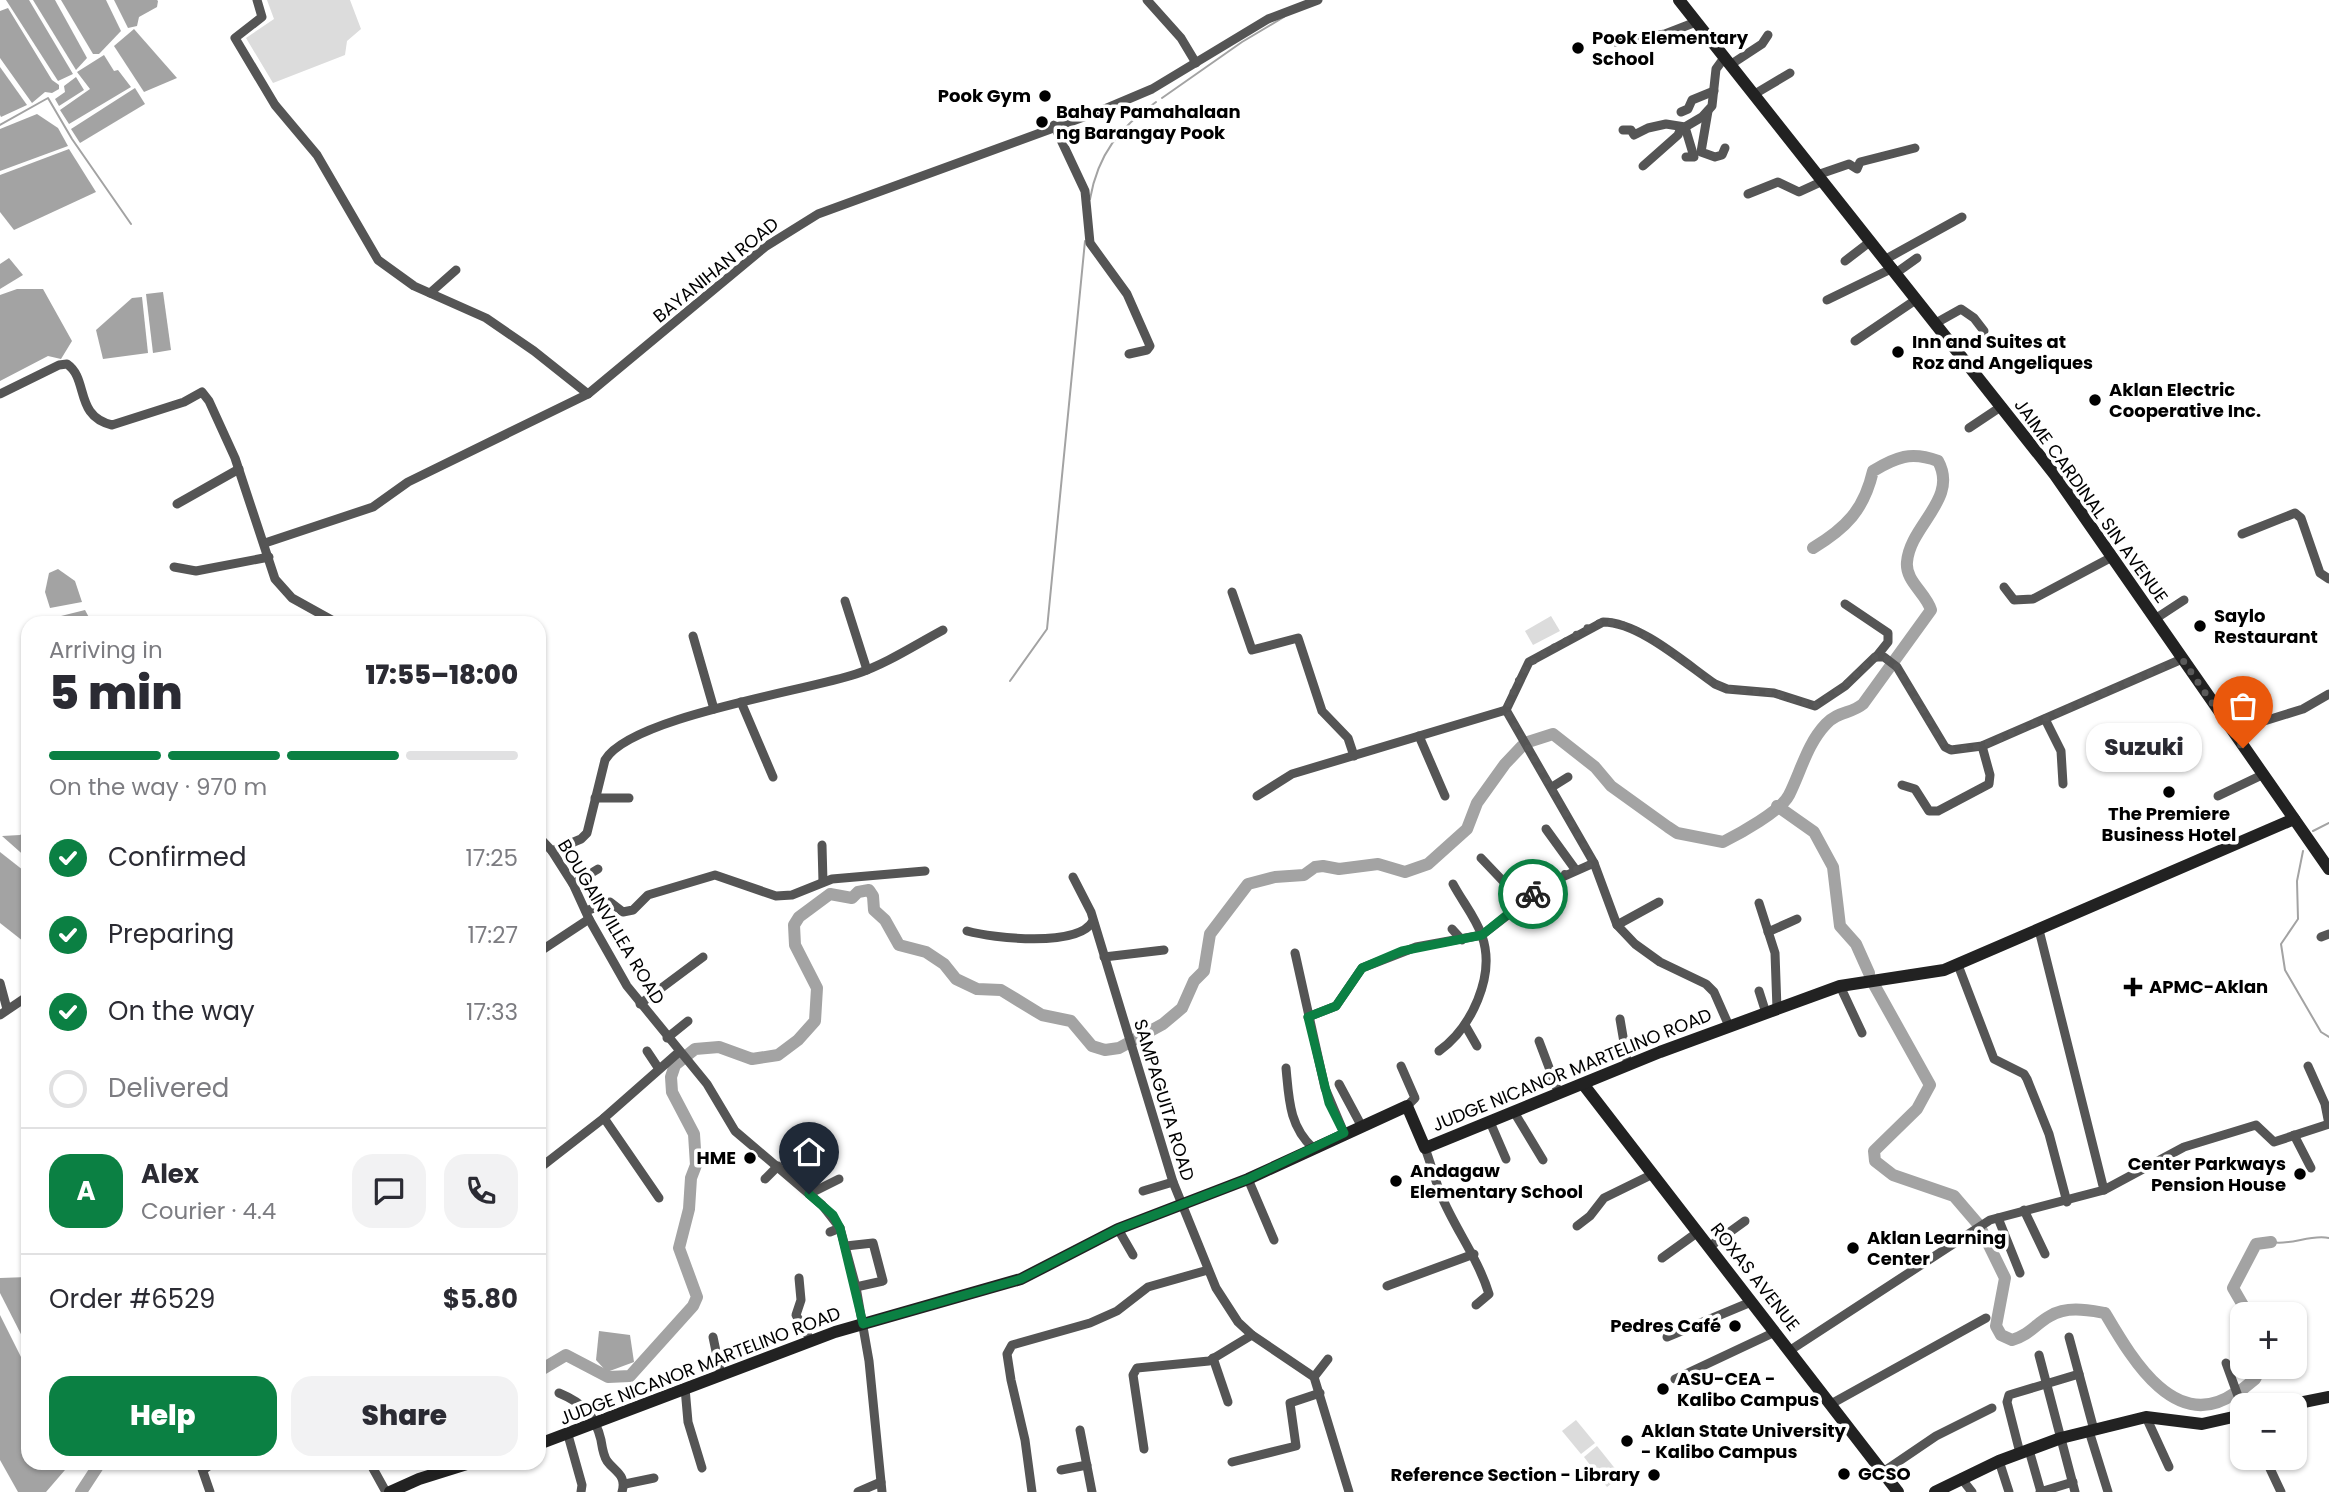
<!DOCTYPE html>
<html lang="en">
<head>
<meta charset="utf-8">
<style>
  :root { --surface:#fff; --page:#f2f2f3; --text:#2b2b33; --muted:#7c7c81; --line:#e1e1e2; --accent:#0b8043 }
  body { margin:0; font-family:Poppins,sans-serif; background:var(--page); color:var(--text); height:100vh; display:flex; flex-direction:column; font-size:26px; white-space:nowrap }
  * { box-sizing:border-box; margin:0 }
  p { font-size:23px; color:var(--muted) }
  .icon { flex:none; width:38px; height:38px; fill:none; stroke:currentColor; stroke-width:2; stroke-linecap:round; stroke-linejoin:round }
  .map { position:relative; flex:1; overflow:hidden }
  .sheet { position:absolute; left:21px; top:616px; width:525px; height:854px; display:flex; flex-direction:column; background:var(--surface); border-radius:21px; box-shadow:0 2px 5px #0004 }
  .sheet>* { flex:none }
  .buttons { position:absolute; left:2230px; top:1302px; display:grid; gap:14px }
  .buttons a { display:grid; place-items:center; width:77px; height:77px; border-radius:14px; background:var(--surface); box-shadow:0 2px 5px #0004; font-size:35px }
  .pin { position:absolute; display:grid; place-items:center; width:60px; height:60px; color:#fff; margin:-72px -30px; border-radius:50% 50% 50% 0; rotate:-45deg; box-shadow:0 0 7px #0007 }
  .pin .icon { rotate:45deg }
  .courier { position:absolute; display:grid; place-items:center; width:70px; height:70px; margin:-35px; border:5px solid #0b8043; border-radius:50%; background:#fff; color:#222; box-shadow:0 2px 9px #0007 }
  .bubble { position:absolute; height:49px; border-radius:21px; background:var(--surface); box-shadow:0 2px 5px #0004; font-size:23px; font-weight:800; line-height:49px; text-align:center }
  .headline em { font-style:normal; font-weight:800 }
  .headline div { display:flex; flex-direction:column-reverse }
  .headline { display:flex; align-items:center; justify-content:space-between; height:119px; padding:0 28px }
  h1 { font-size:46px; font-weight:800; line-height:52px }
  .bar { display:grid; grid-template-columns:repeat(4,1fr); gap:10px 7px; align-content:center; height:84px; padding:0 28px }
  .bar i { height:9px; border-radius:5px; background:var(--line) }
  .bar .current { background:var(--accent) }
  .bar p { grid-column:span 4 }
  .line { display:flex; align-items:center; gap:18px; padding:0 28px; border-top:2px solid var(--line) }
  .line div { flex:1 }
  .round { display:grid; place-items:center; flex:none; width:74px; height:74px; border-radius:21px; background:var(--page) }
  ol { padding:0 28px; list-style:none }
  li { display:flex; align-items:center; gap:21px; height:77px }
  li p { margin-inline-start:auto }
  li .icon { padding:7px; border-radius:50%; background:var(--accent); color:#fff; stroke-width:4 }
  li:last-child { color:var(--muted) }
  li i { width:38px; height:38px; border:4px solid var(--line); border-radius:50% }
  .button { display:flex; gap:14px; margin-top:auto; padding:14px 28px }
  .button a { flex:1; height:80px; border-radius:21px; background:var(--accent); color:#fff; font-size:28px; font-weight:800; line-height:80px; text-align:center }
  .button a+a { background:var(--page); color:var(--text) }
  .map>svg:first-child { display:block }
</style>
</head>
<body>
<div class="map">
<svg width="2329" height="1492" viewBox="0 0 2329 1492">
  <rect width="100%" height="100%" fill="#fff"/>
  <g fill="#dcdcdc">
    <polygon points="267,0 350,0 361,29 347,41 345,55 273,83 246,38 274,19"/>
    <polygon points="1551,616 1560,631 1533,645 1525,631"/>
    <polygon points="1576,1420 1595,1443 1581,1454 1562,1431"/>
    <polygon points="1597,1446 1621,1476 1607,1487 1584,1457"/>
  </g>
  <g fill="#a3a3a3">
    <polygon points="6,0 29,0 73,74 58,81"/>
    <polygon points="33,0 55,0 87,58 76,70"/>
    <polygon points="61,0 106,0 121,31 99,54 93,54"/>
    <polygon points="114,0 157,0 158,1 157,7 139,17 137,26 128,28"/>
    <polygon points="8,8 52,80 59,85 59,89 52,93 45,92 32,103 0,58 0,11"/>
    <polygon points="134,29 177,78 144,92 114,46"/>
    <polygon points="104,55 114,71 118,70 131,87 69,124 60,110 90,89 77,72"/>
    <polygon points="0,67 27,105 1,117 0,115"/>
    <polygon points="76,77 84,90 59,106 55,99 65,92 64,86"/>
    <polygon points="135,88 145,104 80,143 71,129"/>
    <polygon points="37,114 58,128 68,146 0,171 0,129"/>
    <polygon points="69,149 96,192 14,230 0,212 0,175"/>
    <polygon points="9,258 23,275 0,289 0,264"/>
    <polygon points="17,289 43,289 72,341 61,359 48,356 0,381 0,295"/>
    <polygon points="163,292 171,350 153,353 146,294"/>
    <polygon points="142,297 148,353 103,359 96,330 132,298"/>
    <polygon points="58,569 75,581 82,602 50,608 45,592 49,573"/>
    <polygon points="85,610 92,623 54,623 53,618"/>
    <polygon points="28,830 28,859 2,836 20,835"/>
    <polygon points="0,852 28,874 28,945 0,923"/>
    <polygon points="28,1277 28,1348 0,1293 0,1278"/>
    <polygon points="0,1315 28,1371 28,1463 71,1463 46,1492 18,1492 0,1460"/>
    <polygon points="599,1331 630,1335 634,1362 607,1372 596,1360"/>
  </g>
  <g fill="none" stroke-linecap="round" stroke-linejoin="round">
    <g stroke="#a3a3a3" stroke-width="2">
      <polyline points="1162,98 1242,42 1284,17"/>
      <polyline points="0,125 48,98 72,139 131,224"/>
      <path d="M1090 199C1098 154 1119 128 1156 102"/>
      <polyline points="1010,681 1047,629 1085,241"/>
      <polyline points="2313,831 2329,823"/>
      <polyline points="2303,851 2297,881 2298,919 2281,944 2285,970 2321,1032 2329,1037"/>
      <path d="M2271 1242C2292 1246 2309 1234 2329 1238"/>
    </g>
    <g stroke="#a3a3a3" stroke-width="12">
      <path d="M1528 742 1553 734 1595 767 1611 786 1668 827 1677 833 1723 842C1739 834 1781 811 1789 795 1801 771 1807 744 1826 724 1838 711 1851 714 1863 704L1931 610C1926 593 1905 581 1907 562 1910 525 1959 499 1938 461 1911 451 1896 457 1873 471 1864 510 1846 528 1813 548"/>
      <polyline points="1777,806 1814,832 1833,867 1840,926 1856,944 1869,973"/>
      <polyline points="1872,981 1930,1085 1917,1109 1874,1151 1875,1161 1893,1175 1954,1196 1978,1224"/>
      <path d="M1981 1229 2005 1278 1996 1326 2001 1335 2012 1340C2031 1334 2034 1325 2050 1316 2067 1306 2087 1310 2105 1313 2131 1357 2175 1435 2235 1393"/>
      <polyline points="2248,1314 2233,1288 2256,1244 2271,1242"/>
      <polyline points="539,1371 566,1355 608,1377 630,1376 693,1306 697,1297 679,1248 689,1209 691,1178 696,1165 694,1134 672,1092 671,1077 675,1065 695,1049 719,1047 752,1059 778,1055 798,1040 815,1021 817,988 795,945 794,925 799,917 830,894 852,898 858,892 869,890 873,896 874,910 885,920 899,945 926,952 944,964 956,979 977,989 1001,990 1042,1015 1071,1021 1092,1046 1105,1050 1119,1048 1163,1024 1182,1008 1194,981 1204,971 1210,934 1248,884 1275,877 1304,875 1315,867 1323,866 1339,869 1378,864 1405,872 1428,864 1467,829 1477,803 1505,764 1522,746"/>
      <polyline points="2239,1392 2255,1379 2261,1367"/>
      <polyline points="81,1492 100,1463"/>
    </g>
    <g stroke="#555" stroke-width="9">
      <polyline points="257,0 262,17 235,38 275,105 317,155 378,260 414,286 486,318 534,351 588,394"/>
      <polyline points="1147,0 1181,38 1196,63"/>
      <polyline points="1616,42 1665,34 1696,22"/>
      <polyline points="1730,65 1762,44 1768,35"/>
      <polyline points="1753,95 1790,73"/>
      <polyline points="1708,111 1701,152 1715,157 1722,155 1725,148"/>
      <polyline points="1681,112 1688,109 1692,100 1714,91"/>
      <polyline points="1054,125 1085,191 1090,243 1127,294 1150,346 1147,350 1129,354"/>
      <polyline points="1685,127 1694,157 1686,157"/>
      <polyline points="1623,130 1631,130 1634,135 1648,128 1666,124 1685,127 1702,117 1712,106 1716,69 1724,58"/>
      <polyline points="1643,166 1678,135 1681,128"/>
      <polyline points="1817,175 1849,164 1857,169 1860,162 1915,148"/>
      <polyline points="1748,194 1778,182 1799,192 1823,181"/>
      <polyline points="1886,259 1962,217"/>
      <polyline points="1845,261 1871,241"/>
      <polyline points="1896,273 1917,258"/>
      <polyline points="430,293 456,270"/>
      <polyline points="1827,300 1893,268"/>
      <polyline points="1936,323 1961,309 1974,318 1984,331"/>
      <polyline points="1855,341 1917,299"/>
      <path d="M0 394 59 365 67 364C89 379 74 416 112 425L184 402 202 392 209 401 235 458 275 579 292 598 337 623"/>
      <polyline points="1969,428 2002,406"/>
      <polyline points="177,504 239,469"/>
      <polyline points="2242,534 2295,513 2301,518 2320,573 2329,579"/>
      <polyline points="265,543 373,507 408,482 588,394 765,247 818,214 1100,111 1152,89 1268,19 1318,0"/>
      <polyline points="174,567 196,571 269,557"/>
      <polyline points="2004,587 2014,600 2033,599 2112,557"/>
      <polyline points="1232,592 1252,650 1298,638 1322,711 1348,738 1354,756"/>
      <polyline points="845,601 867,670"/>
      <polyline points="1845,604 1888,633 1888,642 1876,657"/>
      <polyline points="2155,619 2184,600"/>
      <polyline points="693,636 714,709"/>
      <polyline points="741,702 773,777"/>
      <path d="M1506 710 1529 662 1603 622C1639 622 1686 664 1715 684L1727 689 1774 693 1815 706 1845 686 1875 657H1884L1897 667 1945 747 1951 750 1982 746 2182 659"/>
      <polyline points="2045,719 2061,751 2063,784"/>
      <polyline points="2232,731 2303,709 2329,694"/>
      <polyline points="1419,736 1445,796"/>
      <polyline points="1902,785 1915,789 1929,811 1938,811 1989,784 1990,775 1982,746"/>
      <polyline points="1552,787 1568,777"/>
      <polyline points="1257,796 1292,774 1506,710 1594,863 1617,925 1635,944 1660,962 1706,984 1714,992 1729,1026"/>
      <polyline points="2218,796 2262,775"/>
      <polyline points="595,798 629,798"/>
      <polyline points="1546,829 1575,869"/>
      <polyline points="539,837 552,851 573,884 589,919 627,986 707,1084 735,1131 822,1205 840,1228 856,1287 869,1361 882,1492"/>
      <polyline points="822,845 823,882"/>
      <path d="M552 851 581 839 587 833 605 760C630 717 805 691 856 674 886 664 915 645 943 630"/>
      <polyline points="1481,858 1522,901"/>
      <polyline points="1073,877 1091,912 1173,1182 1216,1288 1238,1322 1252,1335 1314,1377 1349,1492"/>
      <polyline points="573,884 598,869"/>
      <polyline points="1759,903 1775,953 1777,1009"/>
      <polyline points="586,911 610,902 623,912 633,910 648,895 715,875 776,896 792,895 832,879 925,871"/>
      <polyline points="1617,925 1659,902"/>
      <polyline points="1452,929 1462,940"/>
      <path d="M967 931C993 938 1078 948 1093 921"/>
      <polyline points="1768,932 1797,919"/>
      <polyline points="2321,937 2329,934"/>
      <polyline points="539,952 589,919"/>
      <polyline points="1295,953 1325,1088 1344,1133"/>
      <polyline points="1104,957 1164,950"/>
      <polyline points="1958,965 1994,1059 2024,1074 2027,1079 2049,1134 2067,1202"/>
      <polyline points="0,983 7,1009"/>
      <polyline points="1840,986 1862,1033"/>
      <polyline points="1759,991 1766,1013"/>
      <polyline points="640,1004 703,957"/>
      <polyline points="0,1015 28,996"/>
      <polyline points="1308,1017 1336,1006 1362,968 1416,947 1482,935 1549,883 1594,863"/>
      <polyline points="1620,1019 1628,1066"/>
      <polyline points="1465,1025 1477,1046"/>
      <polyline points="667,1038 688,1021"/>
      <polyline points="1539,1041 1559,1094"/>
      <polyline points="647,1051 659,1069"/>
      <path d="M1439 1051C1471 1028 1496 976 1482 936 1476 918 1462 901 1453 884"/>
      <polyline points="1401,1066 1415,1098 1407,1106"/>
      <polyline points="2308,1066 2325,1104 2329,1124"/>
      <path d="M1286 1068C1289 1099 1289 1126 1313 1148"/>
      <polyline points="1339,1084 1361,1125"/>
      <polyline points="1514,1112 1543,1160"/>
      <polyline points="604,1118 659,1198"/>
      <polyline points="1490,1122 1506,1159"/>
      <polyline points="2294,1135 2311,1168"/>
      <path d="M1425 1148C1431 1164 1435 1180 1441 1195 1455 1229 1478 1258 1489 1294L1476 1305"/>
      <polyline points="539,1173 541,1167 604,1118 679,1052"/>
      <polyline points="765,1179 778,1166"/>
      <polyline points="1248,1179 1274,1240"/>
      <polyline points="2104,1190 2184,1147 2256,1125 2274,1142 2329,1124"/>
      <polyline points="1143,1191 1173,1182"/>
      <polyline points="809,1194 839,1179"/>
      <polyline points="2024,1210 2045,1254"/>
      <polyline points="1998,1218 2020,1273"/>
      <polyline points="1577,1226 1590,1216 1604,1198 1653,1174"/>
      <polyline points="1118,1229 1133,1255"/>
      <polyline points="830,1232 840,1228"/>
      <polyline points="846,1246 873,1243 883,1281 856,1287"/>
      <polyline points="1709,1247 1745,1221"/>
      <polyline points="1662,1258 1698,1232"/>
      <polyline points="799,1278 801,1300 796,1315 811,1341"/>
      <polyline points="1387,1286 1474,1254"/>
      <polyline points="713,1337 721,1375"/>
      <polyline points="1667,1337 1751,1302"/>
      <polyline points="2069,1337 2094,1430"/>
      <polyline points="1789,1351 1990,1220 2104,1190 2039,930"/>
      <polyline points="2039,1355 2075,1492"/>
      <polyline points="1213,1358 1228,1402"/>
      <polyline points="2226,1363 2242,1407"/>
      <polyline points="1314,1377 1328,1359"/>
      <polyline points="1675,1379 1775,1332"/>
      <polyline points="685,1388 688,1422 702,1468"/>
      <path d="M559 1393C583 1403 595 1415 601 1440 602 1446 603 1455 607 1461 615 1472 627 1475 622 1492"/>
      <polyline points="1831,1404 1986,1318"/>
      <polyline points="2146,1417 2169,1467"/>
      <polyline points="1080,1430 1092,1492"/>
      <polyline points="2089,1431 2108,1492"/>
      <polyline points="568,1435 582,1485 581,1492"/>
      <polyline points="1144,1449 1133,1375 1137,1368 1209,1361 1252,1335"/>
      <polyline points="2029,1450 2041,1492"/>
      <polyline points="2020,1453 2007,1402 2009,1395 2079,1374"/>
      <polyline points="2265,1458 2281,1492"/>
      <polyline points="1999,1461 2009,1492"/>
      <polyline points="1232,1462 1296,1446 1290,1403 1320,1393"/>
      <polyline points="200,1463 210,1492"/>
      <polyline points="370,1463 386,1492"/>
      <polyline points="203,1470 213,1463"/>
      <polyline points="1061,1470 1087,1465"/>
      <polyline points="1883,1472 1936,1436 1992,1408"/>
      <polyline points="1961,1478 1972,1492"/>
      <polyline points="625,1484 654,1478"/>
      <polyline points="858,1492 881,1482"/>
      <polyline points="1032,1492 1025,1440 1011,1380 1007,1354 1012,1345 1090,1323 1117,1311 1148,1287 1208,1270"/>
      <polyline points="2040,1492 2073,1482"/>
    </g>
    <g stroke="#222" stroke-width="12">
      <polyline points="1679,0 2055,475 2329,869"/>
      <polyline points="1583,1084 1898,1492"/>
      <polyline points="2289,1405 2329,1397"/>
      <polyline points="539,1444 835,1332 1021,1279 1118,1229 1248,1179 1407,1106 1425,1148 1660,1052 1840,986 1944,970 2294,819"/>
      <polyline points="390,1492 419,1479 470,1463"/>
      <polyline points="1935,1492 1999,1461 2061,1438 2146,1417 2202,1424 2242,1415"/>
    </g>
  </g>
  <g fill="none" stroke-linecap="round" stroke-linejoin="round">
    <path stroke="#595959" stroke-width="7" stroke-dasharray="0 12.6" d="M1533 894 1563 874 1594 863 1506 710C1521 671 1525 662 1562 643 1576 636 1589 623 1605 622 1634 619 1691 668 1715 684L1727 689 1774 693 1815 706 1844 686 1875 657H1884L1897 667 1945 747 1951 750 1982 746 2182 659 2243 748"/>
    <polyline stroke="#0b8043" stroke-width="9" points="809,1194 833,1215 840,1228 863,1324 1021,1279 1118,1229 1248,1179 1344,1133 1329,1103 1308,1017 1336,1006 1362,968 1402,951 1482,935 1533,894"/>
  </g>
  <g fill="#000" stroke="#fff" stroke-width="2.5">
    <circle cx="1578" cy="48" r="7"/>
    <circle cx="1045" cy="96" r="7"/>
    <circle cx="1042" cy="122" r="7"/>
    <circle cx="1898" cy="352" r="7"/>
    <circle cx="2095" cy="400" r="7"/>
    <circle cx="2200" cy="626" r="7"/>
    <circle cx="2169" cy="792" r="7"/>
    <path d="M2129.5 976.5h7v7h7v7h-7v7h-7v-7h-7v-7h7z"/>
    <circle cx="750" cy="1158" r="7"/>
    <circle cx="2300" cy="1174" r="7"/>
    <circle cx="1396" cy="1181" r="7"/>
    <circle cx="1853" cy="1248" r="7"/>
    <circle cx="1735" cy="1326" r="7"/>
    <circle cx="1663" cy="1389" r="7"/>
    <circle cx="1627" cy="1441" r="7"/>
    <circle cx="1844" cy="1474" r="7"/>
    <circle cx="1654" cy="1475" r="7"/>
  </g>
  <g text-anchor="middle" stroke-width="7" stroke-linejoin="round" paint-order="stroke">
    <g font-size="18" font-weight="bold" fill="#000" stroke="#fff" text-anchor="start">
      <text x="1592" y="44">Pook Elementary<tspan x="1592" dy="21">School</tspan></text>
      <text x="1031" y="102" text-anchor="end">Pook Gym</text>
      <text x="1056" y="118">Bahay Pamahalaan<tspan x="1056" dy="21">ng Barangay Pook</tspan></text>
      <text x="1912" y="348">Inn and Suites at<tspan x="1912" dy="21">Roz and Angeliques</tspan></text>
      <text x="2109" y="396">Aklan Electric<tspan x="2109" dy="21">Cooperative Inc.</tspan></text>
      <text x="2214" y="622">Saylo<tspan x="2214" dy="21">Restaurant</tspan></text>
      <text x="2169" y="820" text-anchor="middle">The Premiere<tspan x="2169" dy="21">Business Hotel</tspan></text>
      <text x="2149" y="993">APMC-Aklan</text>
      <text x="736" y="1164" text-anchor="end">HME</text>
      <text x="2286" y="1170" text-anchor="end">Center Parkways<tspan x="2286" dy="21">Pension House</tspan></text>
      <text x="1410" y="1177">Andagaw<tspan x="1410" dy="21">Elementary School</tspan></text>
      <text x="1867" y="1244">Aklan Learning<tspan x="1867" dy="21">Center</tspan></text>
      <text x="1721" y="1332" text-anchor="end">Pedres Café</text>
      <text x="1677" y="1385">ASU-CEA -<tspan x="1677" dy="21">Kalibo Campus</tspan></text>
      <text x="1641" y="1437">Aklan State University<tspan x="1641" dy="21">- Kalibo Campus</tspan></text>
      <text x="1858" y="1480">GCSO</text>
      <text x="1640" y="1481" text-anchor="end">Reference Section - Library</text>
    </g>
    <g font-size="18" fill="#000" stroke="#fff">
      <text transform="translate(716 270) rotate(-39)" y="6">BAYANIHAN ROAD</text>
      <text transform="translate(2091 501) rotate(54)" y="6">JAIME CARDINAL SIN AVENUE</text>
      <text transform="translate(611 922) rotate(59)" y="6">BOUGAINVILLEA ROAD</text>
      <text transform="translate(1572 1070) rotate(-22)" y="6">JUDGE NICANOR MARTELINO ROAD</text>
      <text transform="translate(1164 1100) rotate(73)" y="6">SAMPAGUITA ROAD</text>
      <text transform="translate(1755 1277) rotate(52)" y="6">ROXAS AVENUE</text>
      <text transform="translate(700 1366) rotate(-21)" y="6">JUDGE NICANOR MARTELINO ROAD</text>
    </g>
  </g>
</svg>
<div class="buttons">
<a>+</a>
<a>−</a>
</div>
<div class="pin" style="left:2243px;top:748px;background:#ea580c"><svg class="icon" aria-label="bag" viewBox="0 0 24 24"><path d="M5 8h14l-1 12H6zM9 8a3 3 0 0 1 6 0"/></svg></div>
<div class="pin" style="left:809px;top:1194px;background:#1f2937"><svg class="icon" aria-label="home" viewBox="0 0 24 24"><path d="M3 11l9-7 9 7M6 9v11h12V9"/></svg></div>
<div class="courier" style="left:1533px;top:894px"><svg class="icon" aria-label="bike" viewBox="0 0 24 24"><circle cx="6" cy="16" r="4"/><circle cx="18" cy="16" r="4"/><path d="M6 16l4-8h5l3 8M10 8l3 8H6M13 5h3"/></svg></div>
<div class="bubble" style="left:2086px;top:723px;width:116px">Suzuki</div>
<section class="sheet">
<div class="headline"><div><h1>5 min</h1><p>Arriving in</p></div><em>17:55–18:00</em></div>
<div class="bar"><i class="current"></i><i class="current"></i><i class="current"></i><i></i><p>On the way · 970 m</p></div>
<ol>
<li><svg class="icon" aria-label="check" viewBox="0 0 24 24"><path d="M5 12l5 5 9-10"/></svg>Confirmed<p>17:25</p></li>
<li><svg class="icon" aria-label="check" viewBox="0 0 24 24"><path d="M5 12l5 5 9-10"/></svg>Preparing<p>17:27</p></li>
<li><svg class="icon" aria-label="check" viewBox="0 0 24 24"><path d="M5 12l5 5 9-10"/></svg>On the way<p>17:33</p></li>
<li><i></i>Delivered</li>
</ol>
<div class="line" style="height:126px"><b class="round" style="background:var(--accent);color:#fff">A</b><div><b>Alex</b><p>Courier · 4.4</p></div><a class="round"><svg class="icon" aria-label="chat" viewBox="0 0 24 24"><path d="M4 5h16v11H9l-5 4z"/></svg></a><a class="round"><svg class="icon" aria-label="phone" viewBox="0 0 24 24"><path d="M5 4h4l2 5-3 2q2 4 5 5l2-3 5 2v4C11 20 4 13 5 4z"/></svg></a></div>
<div class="line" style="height:91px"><div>Order #6529</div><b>$5.80</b></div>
<div class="button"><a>Help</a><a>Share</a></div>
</section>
</div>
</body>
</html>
